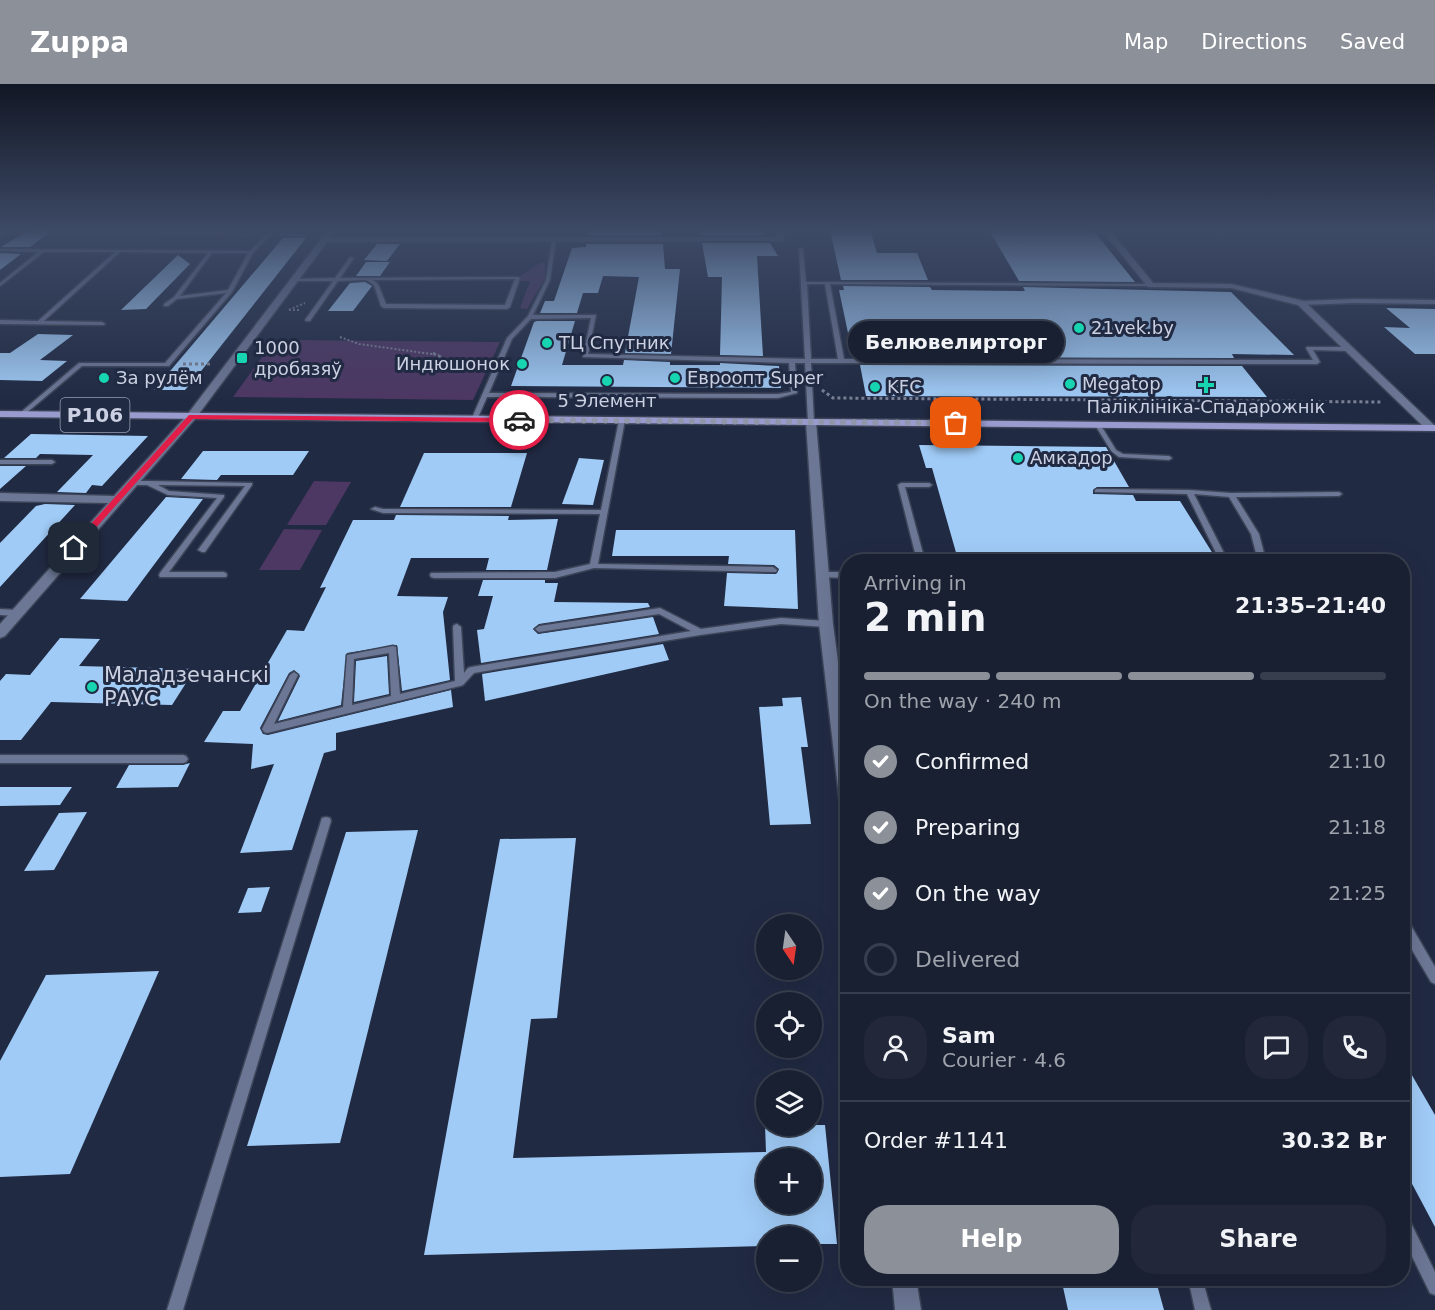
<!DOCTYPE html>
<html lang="en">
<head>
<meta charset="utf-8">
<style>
  :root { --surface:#192032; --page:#22283a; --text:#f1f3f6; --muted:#9fa3ac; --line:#373e4d; --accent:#8c9099 }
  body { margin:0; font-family:"DejaVu Sans",sans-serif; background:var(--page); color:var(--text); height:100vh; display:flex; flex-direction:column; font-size:22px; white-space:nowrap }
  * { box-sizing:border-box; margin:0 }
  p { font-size:20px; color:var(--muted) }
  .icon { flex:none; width:33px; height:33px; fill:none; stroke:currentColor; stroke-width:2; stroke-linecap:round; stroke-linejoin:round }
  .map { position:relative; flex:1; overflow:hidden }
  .sheet { position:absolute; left:840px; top:470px; width:570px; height:732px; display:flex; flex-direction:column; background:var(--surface); border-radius:24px; box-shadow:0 6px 24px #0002,0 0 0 2px var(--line) }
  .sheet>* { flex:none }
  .needle { width:39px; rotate:167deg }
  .buttons { position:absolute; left:756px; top:830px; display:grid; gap:12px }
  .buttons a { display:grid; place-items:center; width:66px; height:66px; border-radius:50%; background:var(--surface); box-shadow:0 6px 24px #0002,0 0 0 2px var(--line); font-size:30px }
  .pin { position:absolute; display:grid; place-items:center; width:51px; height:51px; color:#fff; margin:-26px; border-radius:12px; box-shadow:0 3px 9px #0006 }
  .courier { position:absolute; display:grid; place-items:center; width:60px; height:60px; margin:-30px; border:4px solid #e11d48; border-radius:50%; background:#fff; color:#222; box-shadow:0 2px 8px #0007 }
  .bubble { position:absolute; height:42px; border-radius:21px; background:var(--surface); box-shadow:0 6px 24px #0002,0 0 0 2px var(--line); font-size:20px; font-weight:700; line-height:42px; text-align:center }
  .head em { font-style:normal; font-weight:700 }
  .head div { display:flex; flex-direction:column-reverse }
  .head { display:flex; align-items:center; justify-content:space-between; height:102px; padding:0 24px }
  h1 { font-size:39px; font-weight:700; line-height:45px }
  .bar { display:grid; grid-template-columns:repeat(4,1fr); gap:9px 6px; align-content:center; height:72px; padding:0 24px }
  .bar i { height:8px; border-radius:4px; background:var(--line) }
  .bar .on { background:var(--accent) }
  .bar p { grid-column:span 4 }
  .line { display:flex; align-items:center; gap:15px; padding:0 24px; border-top:2px solid var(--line) }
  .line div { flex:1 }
  .round { display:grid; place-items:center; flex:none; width:63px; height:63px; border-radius:24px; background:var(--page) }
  ol { padding:0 24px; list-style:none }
  li { display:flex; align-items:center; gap:18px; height:66px }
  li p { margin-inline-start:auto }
  li .icon { padding:6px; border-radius:50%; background:var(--accent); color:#fff; stroke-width:4 }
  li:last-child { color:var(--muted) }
  li i { width:33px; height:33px; border:3px solid var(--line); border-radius:50% }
  .primary-button { display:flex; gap:12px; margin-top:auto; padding:12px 24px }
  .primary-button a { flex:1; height:69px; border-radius:24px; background:var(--accent); color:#fff; font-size:24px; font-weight:700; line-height:69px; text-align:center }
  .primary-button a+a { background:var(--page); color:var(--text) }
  header { display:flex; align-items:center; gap:36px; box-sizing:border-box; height:84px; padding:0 30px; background:var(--accent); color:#fff }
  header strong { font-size:28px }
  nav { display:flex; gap:33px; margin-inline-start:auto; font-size:21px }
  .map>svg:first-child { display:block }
</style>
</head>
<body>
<header>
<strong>Zuppa</strong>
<nav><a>Map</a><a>Directions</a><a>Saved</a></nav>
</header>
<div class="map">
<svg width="1435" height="1226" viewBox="0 0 1435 1226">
  <rect width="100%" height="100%" fill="#212a43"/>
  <g fill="#4d3763">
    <polygon points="29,146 228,146 223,151 27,147"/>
    <polygon points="540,179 545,179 545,194 527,225 520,224 530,197 513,197"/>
    <polygon points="289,256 500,258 473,316 233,313 270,262"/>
    <polygon points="314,397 351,398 326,441 287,441"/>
    <polygon points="284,445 322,446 300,486 259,486"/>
  </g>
  <g fill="#a0cbf6" fill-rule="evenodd">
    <polygon points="29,146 53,146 30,163 1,163"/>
    <polygon points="587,146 661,146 662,151 587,151"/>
    <polygon points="699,146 762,146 765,151 700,151"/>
    <polygon points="830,146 870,146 877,169 917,169 928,196 841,196"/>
    <polygon points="989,146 1093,146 1135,198 1019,197"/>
    <polygon points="283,154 306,154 198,291 185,306 154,306"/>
    <polygon points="702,159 770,159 778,172 757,172 763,272 720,271 722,193 708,193"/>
    <polygon points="377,160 400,160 387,177 364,176"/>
    <polygon points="586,160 663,160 665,185 680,185 671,270 625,269 639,193 603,192 598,209 583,209 577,229 540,229 545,217 554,217 572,164 586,163"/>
    <polygon points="0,169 21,170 0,186"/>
    <polygon points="178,171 190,180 146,225 121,226"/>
    <polygon points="366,178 390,178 380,192 356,192"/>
    <polygon points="365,198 372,202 353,227 328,227 350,199"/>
    <polygon points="843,202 930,203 932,206 1025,207 1023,203 1231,208 1294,271 1232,270 1234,274 858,273 857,268 852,268 839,206 844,206"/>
    <polygon points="1386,224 1435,225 1435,270 1415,270 1384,243 1410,244"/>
    <polygon points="537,237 575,237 562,281 623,281 624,276 670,278 670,281 720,281 720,279 779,282 781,304 511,302 534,238"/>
    <polygon points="38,250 73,251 40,276 67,277 42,297 0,296 0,269 10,269"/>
    <polygon points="860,281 1242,282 1267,313 866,312"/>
    <polygon points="31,350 148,352 102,402 92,401 86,409 57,408 93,371 40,370 36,374 4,374"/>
    <polygon points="919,361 1106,363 1129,403 1097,403 1093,406 1093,410 1133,411 1136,417 1180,417 1215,473 957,472 932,384 926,384"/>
    <polygon points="203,367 309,367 293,391 221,391 217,396 181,395"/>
    <polygon points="424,369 527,369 511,423 400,423"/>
    <polygon points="579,374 604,376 593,421 562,420"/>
    <polygon points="0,382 26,382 0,405"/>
    <polygon points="166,413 203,415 127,517 80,515"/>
    <polygon points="45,420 75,421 0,503 0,459 36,422"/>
    <polygon points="396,431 509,432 508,436 558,435 547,486 486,486 489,474 411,474 397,512 448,513 443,528 450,596 402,607 397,561 347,569 341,621 278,637 300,592 294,586 289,589 260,644 263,650 268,651 451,606 453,623 336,649 336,666 324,669 292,766 240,769 274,680 251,685 253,660 204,658 223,627 240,627 287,546 304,547 326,503 320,504 353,436 394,436"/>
    <polygon points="616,446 795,446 798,525 724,522 727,489 776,490 779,485 774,481 728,480 729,472 612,472"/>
    <polygon points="483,496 545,496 545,499 558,499 554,518 648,519 650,523 539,540 533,545 538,550 653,533 659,550 481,579 477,546 484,545 493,512 478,512"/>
    <polygon points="60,554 100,555 79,582 195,585 172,621 51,618 21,656 0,656 0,597 6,590 30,591"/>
    <polygon points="663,560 669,576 485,617 482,590"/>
    <polygon points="387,572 389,610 354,618 356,577"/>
    <polygon points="801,613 808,663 801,663 811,740 770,741 759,623 783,622 782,614"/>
    <polygon points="190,679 178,703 116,704 129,681 183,681"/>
    <polygon points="0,703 72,703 60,721 0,722"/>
    <polygon points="87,728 54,786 24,787 59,729"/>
    <polygon points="418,746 340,1059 247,1062 346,748"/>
    <path d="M576 754 557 934 531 935 513 1074 766 1068 765 1041H825L837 1160H812V1152H766V1162L424 1171 500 755ZM766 1074H812V1119H766Z"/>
    <polygon points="270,803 261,828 238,829 248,804"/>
    <polygon points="159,887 70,1090 0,1093 0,977 46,891"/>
    <polygon points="1402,974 1435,1031 1435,1143 1402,1081"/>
    <polygon points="1061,1194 1156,1197 1164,1226 1068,1226"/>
  </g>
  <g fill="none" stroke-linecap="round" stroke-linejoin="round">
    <defs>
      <g id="lane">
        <path d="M271 146H275L253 169 232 208 169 282H82L24 331H20V329L79 279H165L226 209 177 215 168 222H164V220L174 213 208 169 120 168 44 237 102 238 105 240 104 241 0 240V236L38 237 115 168H44L0 202V199L38 168 0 167V165L250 167ZM212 169H248L228 206 180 212Z"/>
        <polygon points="1217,146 1222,146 1225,149 1221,150"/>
        <path d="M554 155 556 156 550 196 533 231H596L588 270 805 275 799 165 801 164 803 165 806 198 1151 200 1153 201 1151 202 830 200 844 275 1313 276 1306 264 1307 263H1349L1352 265 1349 267 1313 266 1320 278 1317 280 811 279 814 338 811 340 808 338 805 279H795L797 309 778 314 487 313 477 336 472 337 471 336 507 254 528 232 546 196 552 156ZM807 200H825L838 275H811ZM591 234 583 273 789 279 791 308 778 310 489 309 512 255 531 235Z"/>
        <path d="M350 173 354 174 340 194 518 193 520 194 510 223 507 225 384 224 381 222 374 201 366 196 338 197 310 237H306L305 236 333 197H295L293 196 295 195 335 194ZM515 195 505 221 386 220 378 200 373 196Z"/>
        <polygon points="1355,215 1435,216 1435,220 1355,219 1301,221 1298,219 1301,217"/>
        <polygon points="622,334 625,336 598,480 773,483 777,486 776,488 594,484 555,494 434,494 431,493 430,491 431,489 555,488 590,480 600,430 383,429 371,425 375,423 383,425 601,426 619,336"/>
        <polygon points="1096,340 1100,340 1116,366 1123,370 1169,372 1172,374 1169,376 1119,373 1112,368 1095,341"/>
        <polygon points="0,376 52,376 55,378 52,380 0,380"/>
        <polygon points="148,397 252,399 252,401 205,468 202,468 198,466 245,402 158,401 169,407 224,411 224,413 169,488 223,488 226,489 227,491 226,493 160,493 159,491 160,489 217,414 168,411 147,401 131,401 128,399 131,397"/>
        <polygon points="901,399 929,399 932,401 929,403 905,403 925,477 917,477 898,401"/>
        <polygon points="1097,405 1189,406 1231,409 1339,408 1342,410 1339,412 1236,413 1259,450 1266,477 1258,477 1251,450 1229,413 1194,410 1228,477 1220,477 1187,410 1095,408 1095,406"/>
        <polygon points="822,488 848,488 848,494 819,493 818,491 819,489"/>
        <path d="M660 524 701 545 781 534 826 537 830 540 826 543 781 540 700 551 474 589 463 601 460 602 267 649 264 648 262 645 290 591 294 588 298 591 274 640 343 623 347 571 393 562 396 563 400 610 455 597 453 543 454 541 457 540 461 543 464 589 468 584 471 583 691 547 659 530 539 548 535 545 539 542ZM389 569 391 612 352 621 354 575Z"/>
        <polygon points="0,525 17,526 21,529 17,532 0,531"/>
        <polygon points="0,671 183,671 186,672 188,675 186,678 183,679 0,679"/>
        <polygon points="326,733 330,734 331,737 183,1226 167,1226 321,737 322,734"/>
        <polygon points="1402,832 1406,833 1435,883 1435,900 1431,898 1402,849"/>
        <polygon points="1402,1129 1407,1131 1435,1188 1435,1211 1430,1209 1402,1152"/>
        <polygon points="1188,1194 1202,1194 1211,1226 1195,1226"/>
      </g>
      <g id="street">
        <polygon points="3,146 12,146 0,153 0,148"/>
        <polygon points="776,146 784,146 784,157 323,158 319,156 323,154 777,153"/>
        <polygon points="1102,146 1110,146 1153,199 1231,200 1304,217 1435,342 1435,346 1427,346 1298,221 1231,204 1148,203"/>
        <polygon points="191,330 195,331 195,335 5,552 0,554 0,540 108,419 0,417 0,409 114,412 187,331"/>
      </g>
      <g id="secondary">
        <polygon points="328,146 336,146 195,335 187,335 187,331"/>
        <polygon points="811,335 816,338 833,540 848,653 848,728 842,726 840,721 819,540 806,338"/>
        <polygon points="892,1194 916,1194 921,1226 895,1226"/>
      </g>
      <polygon id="primary" points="0,327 1435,341 1435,347 0,333"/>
    </defs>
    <use href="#lane" stroke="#3c4458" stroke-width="3"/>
    <use href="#street" stroke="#3c4458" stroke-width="3"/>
    <use href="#secondary" stroke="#3c4458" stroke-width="3"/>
    <use href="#primary" stroke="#3c4458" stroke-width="3"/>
    <g stroke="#798095" stroke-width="2" stroke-dasharray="2 2" stroke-linecap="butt">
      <polyline points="22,148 252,151"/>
      <polyline points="281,151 309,152"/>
      <polyline points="299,226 288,226 305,219"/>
      <polyline points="340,253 359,260 439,271"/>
    </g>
    <g stroke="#798095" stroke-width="3" stroke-dasharray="3 3" stroke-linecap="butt">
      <polyline points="433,269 453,280 484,281"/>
      <polyline points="183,280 211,280"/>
      <polyline points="822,306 833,314 1382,318"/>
    </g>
    <use href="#lane" fill="#6c7795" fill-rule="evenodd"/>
    <use href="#street" fill="#6c7795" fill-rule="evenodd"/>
    <use href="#secondary" fill="#6c7795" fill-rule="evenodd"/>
    <use href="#primary" fill="#999bcf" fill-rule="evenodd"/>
  </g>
  <linearGradient id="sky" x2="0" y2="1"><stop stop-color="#121725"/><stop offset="0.46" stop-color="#3d4a66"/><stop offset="1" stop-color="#3d4a66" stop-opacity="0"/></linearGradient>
  <rect width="1435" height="318" fill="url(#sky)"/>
  <polygon fill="#e11d48" points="189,331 519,334 522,336 519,338 193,335 76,466 71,466 71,462"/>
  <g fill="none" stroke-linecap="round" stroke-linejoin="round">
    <polyline stroke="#9097aa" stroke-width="6" stroke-dasharray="0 10.8" points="519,336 956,339"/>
  </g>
  <g fill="#18d5b2" stroke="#212a43" stroke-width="2">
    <circle cx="1079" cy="244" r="6"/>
    <circle cx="547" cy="259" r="6"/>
    <rect x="236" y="268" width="12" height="12" rx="3"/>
    <circle cx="522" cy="280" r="6"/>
    <circle cx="104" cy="294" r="6"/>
    <circle cx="675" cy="294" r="6"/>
    <circle cx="607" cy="297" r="6"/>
    <circle cx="1070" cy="300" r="6"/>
    <path d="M1203 292h6v6h6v6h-6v6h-6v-6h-6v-6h6z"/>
    <circle cx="875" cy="303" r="6"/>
    <circle cx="1018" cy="374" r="6"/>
    <circle cx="92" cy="603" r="6"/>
  </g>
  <g text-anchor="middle" stroke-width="6" stroke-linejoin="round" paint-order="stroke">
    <g font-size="18" fill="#cbd1e2" stroke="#212a43" text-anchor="start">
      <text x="1091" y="250">21vek.by</text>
      <text x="559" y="265">ТЦ Спутник</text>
      <text x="254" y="270">1000<tspan x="254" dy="21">дробязяў</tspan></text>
      <text x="510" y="286" text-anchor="end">Индюшонок</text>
      <text x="116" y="300">За рулём</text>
      <text x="687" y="300">Евроопт Super</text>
      <text x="1082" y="306">Megatop</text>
      <text x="887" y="309">KFC</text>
      <text x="607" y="323" text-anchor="middle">5 Элемент</text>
      <text x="1206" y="329" text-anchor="middle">Паліклініка-Спадарожнік</text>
      <text x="1030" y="380">Амкадор</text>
    </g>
    <rect fill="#212a43" stroke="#989fb2" stroke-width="1.5" x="60.5" y="314" width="69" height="34" rx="4.5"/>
    <g font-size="20" font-weight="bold" fill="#cbd1e2">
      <text x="95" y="338">Р106</text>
    </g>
    <g font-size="21" fill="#cbd1e2" stroke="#212a43" text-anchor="start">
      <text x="104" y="598">Маладзечанскі<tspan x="104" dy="24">РАУС</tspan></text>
    </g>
  </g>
</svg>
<div class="buttons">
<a><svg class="needle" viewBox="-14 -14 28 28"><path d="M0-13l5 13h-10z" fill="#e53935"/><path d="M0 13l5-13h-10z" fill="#9fa3ac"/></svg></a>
<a><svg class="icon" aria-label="locate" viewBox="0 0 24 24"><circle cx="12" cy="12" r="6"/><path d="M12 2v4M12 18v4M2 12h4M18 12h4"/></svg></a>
<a><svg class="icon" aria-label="layers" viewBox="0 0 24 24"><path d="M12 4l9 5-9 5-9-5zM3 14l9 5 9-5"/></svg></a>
<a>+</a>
<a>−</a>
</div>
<div class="pin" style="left:956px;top:339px;background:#ea580c"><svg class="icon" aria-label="bag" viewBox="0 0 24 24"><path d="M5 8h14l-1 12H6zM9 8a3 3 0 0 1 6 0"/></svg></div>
<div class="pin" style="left:74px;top:464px;background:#1f2937"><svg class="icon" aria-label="home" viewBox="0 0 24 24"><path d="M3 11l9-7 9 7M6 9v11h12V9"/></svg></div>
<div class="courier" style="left:519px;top:336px"><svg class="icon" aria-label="car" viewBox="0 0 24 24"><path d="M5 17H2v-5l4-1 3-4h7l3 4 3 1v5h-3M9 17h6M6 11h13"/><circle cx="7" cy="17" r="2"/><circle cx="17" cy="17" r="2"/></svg></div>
<div class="bubble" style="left:848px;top:237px;width:216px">Белювелирторг</div>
<section class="sheet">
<div class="head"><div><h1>2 min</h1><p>Arriving in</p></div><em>21:35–21:40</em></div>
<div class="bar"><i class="on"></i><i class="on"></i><i class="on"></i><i></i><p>On the way · 240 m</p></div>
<ol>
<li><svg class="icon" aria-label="check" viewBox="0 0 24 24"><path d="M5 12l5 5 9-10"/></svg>Confirmed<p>21:10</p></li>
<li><svg class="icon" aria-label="check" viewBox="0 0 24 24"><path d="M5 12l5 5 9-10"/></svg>Preparing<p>21:18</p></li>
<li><svg class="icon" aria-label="check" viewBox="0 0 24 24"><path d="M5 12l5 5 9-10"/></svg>On the way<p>21:25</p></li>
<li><i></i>Delivered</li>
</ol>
<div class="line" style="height:108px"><a class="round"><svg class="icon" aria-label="person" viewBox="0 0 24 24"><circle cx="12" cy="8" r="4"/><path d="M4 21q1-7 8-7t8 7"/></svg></a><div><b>Sam</b><p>Courier · 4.6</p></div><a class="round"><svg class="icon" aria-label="chat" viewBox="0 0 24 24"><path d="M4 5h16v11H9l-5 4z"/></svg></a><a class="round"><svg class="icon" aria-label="phone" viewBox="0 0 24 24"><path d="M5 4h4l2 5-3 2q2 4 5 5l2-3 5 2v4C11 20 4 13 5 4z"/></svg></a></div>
<div class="line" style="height:78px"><div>Order #1141</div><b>30.32 Br</b></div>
<div class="primary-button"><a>Help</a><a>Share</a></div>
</section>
</div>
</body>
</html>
